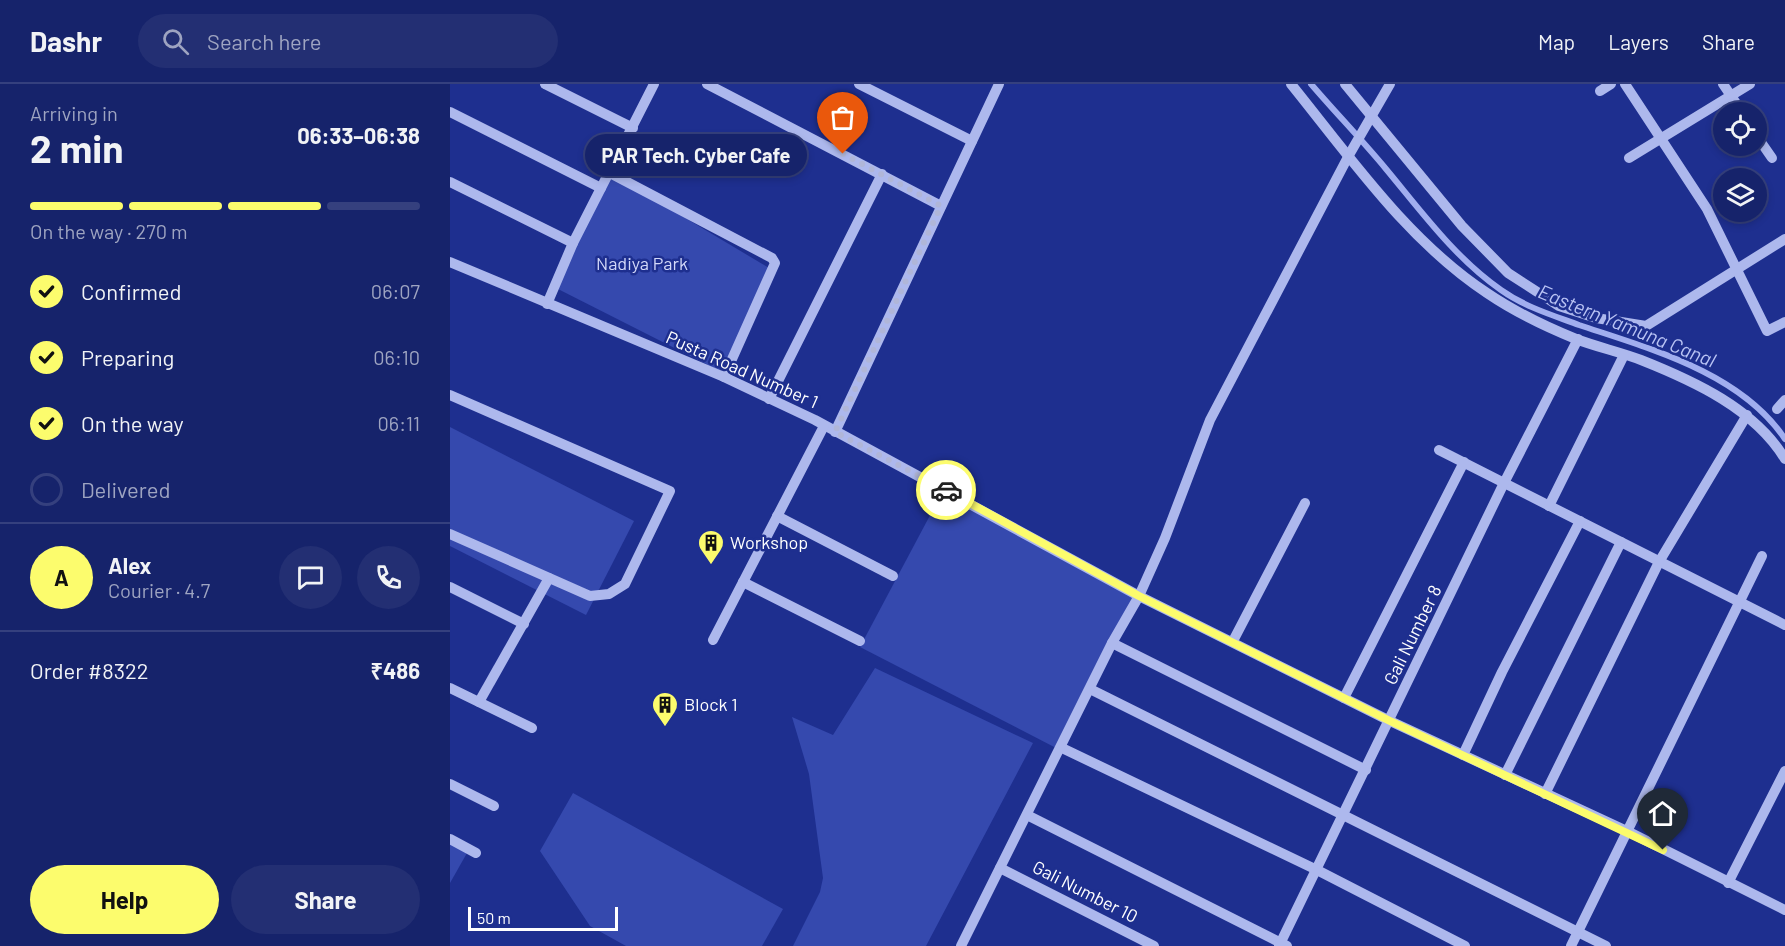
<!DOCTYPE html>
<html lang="en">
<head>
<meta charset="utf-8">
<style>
  :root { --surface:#16236b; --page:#232f73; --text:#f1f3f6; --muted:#9ea4c1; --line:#35407e; --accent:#fcfc6d }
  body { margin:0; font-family:Barlow,sans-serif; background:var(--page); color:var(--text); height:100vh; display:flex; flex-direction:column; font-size:22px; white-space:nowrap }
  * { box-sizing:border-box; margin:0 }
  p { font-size:20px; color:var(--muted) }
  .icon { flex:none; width:33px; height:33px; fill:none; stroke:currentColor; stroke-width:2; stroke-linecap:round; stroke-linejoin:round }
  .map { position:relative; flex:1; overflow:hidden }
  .sheet { display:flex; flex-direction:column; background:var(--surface); width:450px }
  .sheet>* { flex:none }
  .buttons { position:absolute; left:1263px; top:18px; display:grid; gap:12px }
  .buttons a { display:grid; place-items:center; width:54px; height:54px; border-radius:50%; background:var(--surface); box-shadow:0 3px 9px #0003,0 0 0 2px var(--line); font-size:30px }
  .scale { position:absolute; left:18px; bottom:15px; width:150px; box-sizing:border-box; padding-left:6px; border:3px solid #fff; border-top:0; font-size:16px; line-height:21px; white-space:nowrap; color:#fff; -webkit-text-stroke:4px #1e2f8f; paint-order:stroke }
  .pin { position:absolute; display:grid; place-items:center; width:51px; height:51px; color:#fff; margin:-62px -26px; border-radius:50% 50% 50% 0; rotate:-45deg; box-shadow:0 0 6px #0007 }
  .pin .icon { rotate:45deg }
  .courier { position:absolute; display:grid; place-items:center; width:60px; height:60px; margin:-30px; border:4px solid #fcfc6d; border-radius:50%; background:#fff; color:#222; box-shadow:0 2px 8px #0007 }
  .bubble { position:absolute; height:42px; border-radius:21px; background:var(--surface); box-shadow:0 3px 9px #0003,0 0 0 2px var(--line); font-size:20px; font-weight:700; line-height:42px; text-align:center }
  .summary em { font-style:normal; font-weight:700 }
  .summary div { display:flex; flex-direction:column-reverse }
  .summary { display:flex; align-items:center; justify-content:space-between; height:102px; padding:0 30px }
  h1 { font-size:39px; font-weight:700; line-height:45px }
  .bar { display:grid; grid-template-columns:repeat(4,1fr); gap:9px 6px; align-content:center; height:72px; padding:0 30px }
  .bar i { height:8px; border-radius:4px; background:var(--line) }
  .bar .on { background:var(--accent) }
  .bar p { grid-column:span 4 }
  .line { display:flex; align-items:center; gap:15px; padding:0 30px; border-top:2px solid var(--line) }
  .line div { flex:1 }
  .round { display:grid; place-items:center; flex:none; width:63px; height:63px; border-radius:32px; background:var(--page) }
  ol { padding:0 30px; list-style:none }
  li { display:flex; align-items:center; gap:18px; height:66px }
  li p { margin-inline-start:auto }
  li .icon { padding:6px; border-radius:50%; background:var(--accent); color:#111; stroke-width:4 }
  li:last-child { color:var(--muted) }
  li i { width:33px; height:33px; border:3px solid var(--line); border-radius:50% }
  .cta { display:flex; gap:12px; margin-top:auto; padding:12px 30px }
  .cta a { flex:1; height:69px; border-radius:36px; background:var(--accent); color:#111; font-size:24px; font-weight:700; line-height:69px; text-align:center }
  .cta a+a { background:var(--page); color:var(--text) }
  header { display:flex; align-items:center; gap:36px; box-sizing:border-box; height:84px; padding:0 30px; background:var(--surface); border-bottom:2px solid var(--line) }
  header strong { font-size:28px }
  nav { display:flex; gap:33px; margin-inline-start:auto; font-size:21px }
  .search { width:420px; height:54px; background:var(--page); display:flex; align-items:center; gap:15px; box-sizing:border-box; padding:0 21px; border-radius:33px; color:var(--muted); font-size:22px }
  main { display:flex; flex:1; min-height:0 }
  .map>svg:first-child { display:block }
</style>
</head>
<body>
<header>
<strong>Dashr</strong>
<div class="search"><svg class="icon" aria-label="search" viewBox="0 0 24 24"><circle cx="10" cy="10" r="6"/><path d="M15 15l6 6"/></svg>Search here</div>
<nav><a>Map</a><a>Layers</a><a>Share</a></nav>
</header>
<main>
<section class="sheet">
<div class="summary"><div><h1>2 min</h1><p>Arriving in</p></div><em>06:33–06:38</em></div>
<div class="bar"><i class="on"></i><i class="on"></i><i class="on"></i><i></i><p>On the way · 270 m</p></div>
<ol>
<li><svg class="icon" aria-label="check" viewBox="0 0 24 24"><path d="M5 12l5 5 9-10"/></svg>Confirmed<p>06:07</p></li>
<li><svg class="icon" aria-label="check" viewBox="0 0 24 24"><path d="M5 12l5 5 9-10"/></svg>Preparing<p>06:10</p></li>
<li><svg class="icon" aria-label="check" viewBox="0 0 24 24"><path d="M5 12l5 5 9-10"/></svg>On the way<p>06:11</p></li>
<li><i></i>Delivered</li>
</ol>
<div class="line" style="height:108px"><b class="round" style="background:var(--accent);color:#111">A</b><div><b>Alex</b><p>Courier · 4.7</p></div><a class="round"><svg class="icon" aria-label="chat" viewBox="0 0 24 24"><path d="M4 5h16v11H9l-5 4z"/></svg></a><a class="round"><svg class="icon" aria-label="phone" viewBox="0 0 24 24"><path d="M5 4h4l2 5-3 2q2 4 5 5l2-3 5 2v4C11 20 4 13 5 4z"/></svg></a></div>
<div class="line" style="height:78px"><div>Order #8322</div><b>₹486</b></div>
<div class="cta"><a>Help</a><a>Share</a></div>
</section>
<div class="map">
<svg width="1335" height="862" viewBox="0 0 1335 862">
  <rect width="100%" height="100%" fill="#1e2f8f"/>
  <g fill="#3549ae">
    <polygon points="160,89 324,187 270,287 106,204"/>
    <polygon points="0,343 184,437 136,531 0,462"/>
    <polygon points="494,405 689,516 610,666 410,563"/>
    <polygon points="425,584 583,659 476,862 343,862 370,808 373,794 359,690 342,633 383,651"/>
    <polygon points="123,709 333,825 312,862 176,862 140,842 90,767"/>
    <polygon points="0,760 17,769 0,799"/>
  </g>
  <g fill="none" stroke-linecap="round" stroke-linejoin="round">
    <path stroke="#a1aeef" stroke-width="6" d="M861 0C885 28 912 56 936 85 971 127 1005 174 1051 206 1075 223 1102 231 1129 241 1201 265 1291 289 1335 355"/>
    <g stroke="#adb8ed" stroke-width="10">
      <polyline points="95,0 183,44"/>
      <polyline points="257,0 491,122"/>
      <polyline points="409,0 522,57"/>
      <path d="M841 0C900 73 958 157 1037 209 1065 228 1094 242 1126 255 1147 263 1170 268 1191 276 1244 297 1305 325 1335 375"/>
      <polyline points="895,0 1012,142 1058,189 1109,222 1146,234 1196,242 1335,155"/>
      <polyline points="1175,0 1257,125 1317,247 1335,238"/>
      <polyline points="1273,0 1292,28"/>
      <polyline points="1150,7 1161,0"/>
      <polyline points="0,28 151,104"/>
      <polyline points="1306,51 1322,74"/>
      <polyline points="1179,74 1300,0"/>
      <polyline points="160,89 322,174 325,179 274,293"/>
      <polyline points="0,98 123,159"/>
      <polyline points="0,178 274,293 365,336 689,512 940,637 1179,748 1335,826"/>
      <polyline points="97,220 123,159 204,0"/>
      <polyline points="0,311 220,407 175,500 159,510 140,512 0,450"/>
      <polyline points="319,315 432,90"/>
      <polyline points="1327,325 1335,316"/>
      <polyline points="385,348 549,0"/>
      <polyline points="989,366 1335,541"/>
      <polyline points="1099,422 1174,271"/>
      <polyline points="327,432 443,492"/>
      <polyline points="293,498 410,557"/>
      <polyline points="0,503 74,540"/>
      <polyline points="263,556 374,342"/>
      <polyline points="783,557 855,419"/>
      <polyline points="662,559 916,686"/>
      <polyline points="0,604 82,644"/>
      <polyline points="640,605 1156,862"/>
      <polyline points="894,614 1014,378"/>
      <polyline points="29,618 99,494"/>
      <polyline points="612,664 867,786 1015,862"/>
      <polyline points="1013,671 1052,588 1130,437"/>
      <polyline points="1055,691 1171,458"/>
      <polyline points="0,700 44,722"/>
      <polyline points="1095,710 1209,478 1297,331"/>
      <polyline points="577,731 837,862"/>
      <polyline points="0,755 26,769"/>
      <polyline points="550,784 704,862"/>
      <polyline points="1278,799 1335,687"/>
      <polyline points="511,862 662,559 689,512 715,454 760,336 899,71 940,0"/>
      <polyline points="829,862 1054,399 1128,255"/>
      <polyline points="1121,862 1312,472"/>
    </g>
  </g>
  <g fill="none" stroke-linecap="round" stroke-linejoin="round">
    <polyline stroke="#b0b6d8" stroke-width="6" stroke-dasharray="0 10.8" points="393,70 491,122 385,348 496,406"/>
    <polyline stroke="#fcfc6d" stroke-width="8" points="496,406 689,512 940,637 1213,766"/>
  </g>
  <defs>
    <symbol id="building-pin" viewBox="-11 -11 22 30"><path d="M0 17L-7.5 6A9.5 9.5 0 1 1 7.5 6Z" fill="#fcfc6d" stroke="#1e2f8f"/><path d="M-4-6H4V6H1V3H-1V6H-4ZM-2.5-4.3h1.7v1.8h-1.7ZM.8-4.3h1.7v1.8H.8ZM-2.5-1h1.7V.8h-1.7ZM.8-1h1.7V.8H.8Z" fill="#111"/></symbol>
  </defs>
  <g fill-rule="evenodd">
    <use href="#building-pin" x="246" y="444" width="30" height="40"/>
    <use href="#building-pin" x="200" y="606" width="30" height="40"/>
  </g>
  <g text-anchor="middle" stroke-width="5" stroke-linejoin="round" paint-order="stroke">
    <g font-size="18" fill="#d3d9f9" stroke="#1e2f8f">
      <text x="192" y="186">Nadiya Park</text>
    </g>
    <g font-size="18" fill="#fff" stroke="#1e2f8f">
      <text transform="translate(292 286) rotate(24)" y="6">Pusta Road Number 1</text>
      <text transform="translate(963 551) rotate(-64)" y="6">Gali Number 8</text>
      <text transform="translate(635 808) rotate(27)" y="6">Gali Number 10</text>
    </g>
    <g font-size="18" fill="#fff" stroke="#1e2f8f" text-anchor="start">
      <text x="280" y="465">Workshop</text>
      <text x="234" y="627">Block 1</text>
    </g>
    <g font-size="20" font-style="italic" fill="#b9c3f4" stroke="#1e2f8f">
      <text transform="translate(1177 242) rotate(22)" y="7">Eastern Yamuna Canal</text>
    </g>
  </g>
</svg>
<div class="buttons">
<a><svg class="icon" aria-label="locate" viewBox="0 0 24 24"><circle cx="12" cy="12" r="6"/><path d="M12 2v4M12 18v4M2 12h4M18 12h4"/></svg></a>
<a><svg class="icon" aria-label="layers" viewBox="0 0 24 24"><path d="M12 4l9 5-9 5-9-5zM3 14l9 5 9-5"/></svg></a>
</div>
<div class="scale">50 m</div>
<div class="pin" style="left:393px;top:70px;background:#ea580c"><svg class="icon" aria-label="bag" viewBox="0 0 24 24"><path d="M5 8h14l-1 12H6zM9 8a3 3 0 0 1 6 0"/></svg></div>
<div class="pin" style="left:1213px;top:766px;background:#1f2937"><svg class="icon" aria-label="home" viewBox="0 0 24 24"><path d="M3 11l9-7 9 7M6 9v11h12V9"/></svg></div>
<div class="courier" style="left:496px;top:406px"><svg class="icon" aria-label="car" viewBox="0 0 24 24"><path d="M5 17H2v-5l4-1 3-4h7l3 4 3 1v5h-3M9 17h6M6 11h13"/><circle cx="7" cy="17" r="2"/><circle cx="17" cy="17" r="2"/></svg></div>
<div class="bubble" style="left:135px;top:50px;width:222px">PAR Tech. Cyber Cafe</div>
</div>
</main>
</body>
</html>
